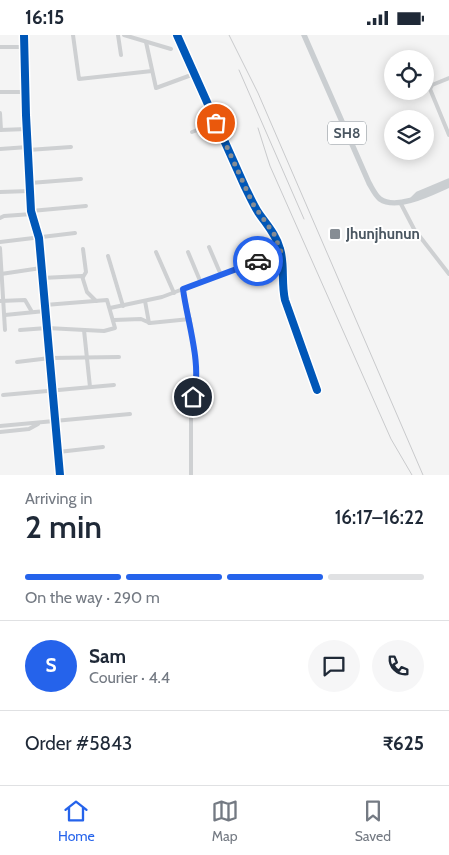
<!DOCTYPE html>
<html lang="en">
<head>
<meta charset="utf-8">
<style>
  :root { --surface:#fff; --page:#f6f6f7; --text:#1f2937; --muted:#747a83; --line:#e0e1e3; --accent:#2563eb }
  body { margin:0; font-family:Cabin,sans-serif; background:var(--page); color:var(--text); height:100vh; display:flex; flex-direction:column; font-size:19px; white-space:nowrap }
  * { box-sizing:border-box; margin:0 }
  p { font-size:16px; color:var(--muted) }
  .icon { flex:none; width:28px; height:28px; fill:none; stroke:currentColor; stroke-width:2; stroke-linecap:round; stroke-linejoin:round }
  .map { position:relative; height:440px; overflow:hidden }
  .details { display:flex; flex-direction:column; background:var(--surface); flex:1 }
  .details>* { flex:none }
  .controls { position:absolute; left:384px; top:15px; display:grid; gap:10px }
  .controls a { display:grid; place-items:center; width:50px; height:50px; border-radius:50%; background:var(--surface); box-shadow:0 2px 12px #0003; font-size:25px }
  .pin { position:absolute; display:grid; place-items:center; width:42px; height:42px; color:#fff; margin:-21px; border:2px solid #fff; border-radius:50%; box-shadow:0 1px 5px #0007 }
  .courier { position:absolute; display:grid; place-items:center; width:50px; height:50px; margin:-25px; border:4px solid #2563eb; border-radius:50%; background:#fff; color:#222; box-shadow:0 1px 6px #0007 }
  .headline em { font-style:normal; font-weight:600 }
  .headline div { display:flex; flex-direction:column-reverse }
  .headline { display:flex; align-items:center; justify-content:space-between; height:85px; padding:0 25px }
  h1 { font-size:32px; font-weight:600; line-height:38px }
  .bar { display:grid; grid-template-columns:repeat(4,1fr); gap:8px 5px; align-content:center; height:60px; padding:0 25px }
  .bar i { height:6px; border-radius:4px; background:var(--line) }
  .bar .active { background:var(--accent) }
  .bar p { grid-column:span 4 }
  .line { display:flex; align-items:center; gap:12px; padding:0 25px; border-top:1px solid var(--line) }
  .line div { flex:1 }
  .round { display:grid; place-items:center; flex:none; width:52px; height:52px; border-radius:26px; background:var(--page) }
  .status { display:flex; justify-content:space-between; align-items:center; height:35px; padding:0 25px; background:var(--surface); direction:ltr }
  .status svg { height:14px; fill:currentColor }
  .tabs { display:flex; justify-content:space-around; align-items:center; height:70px; border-top:1px solid var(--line); background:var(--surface); font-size:14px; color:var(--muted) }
  .tabs a { display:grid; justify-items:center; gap:2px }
  .tabs .active { color:var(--accent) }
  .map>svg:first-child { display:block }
</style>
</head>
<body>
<div class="status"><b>16:15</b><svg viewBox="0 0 49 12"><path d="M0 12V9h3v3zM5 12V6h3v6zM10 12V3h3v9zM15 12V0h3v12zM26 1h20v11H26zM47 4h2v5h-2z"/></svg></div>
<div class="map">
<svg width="449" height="440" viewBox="0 0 449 440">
  <rect width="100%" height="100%" fill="#f4f4f4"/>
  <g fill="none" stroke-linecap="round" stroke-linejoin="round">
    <g stroke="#ced0d2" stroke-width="4">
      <polyline points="24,0 26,80 31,176 39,203 60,440"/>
      <polyline points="73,0 79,44 152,36"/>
      <polyline points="118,0 121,20"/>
      <polyline points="124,0 171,14"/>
      <path d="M177 0 245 152C249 160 253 169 258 177 266 189 276 199 280 214 285 230 281 248 285 265L317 355"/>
      <polyline points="146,7 156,53 194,39"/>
      <polyline points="0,12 25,12"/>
      <polyline points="449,43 432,50 430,54 449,100"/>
      <polyline points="0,57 25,57"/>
      <polyline points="0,78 1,95"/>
      <polyline points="0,95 27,94"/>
      <polyline points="192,97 216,88"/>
      <polyline points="0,114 28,112"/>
      <polyline points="28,115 71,112"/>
      <polyline points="30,148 81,144"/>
      <polyline points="0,157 30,156"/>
      <polyline points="400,167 414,194 449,239"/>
      <polyline points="31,176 86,171"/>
      <polyline points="0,183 4,181 32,179"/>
      <polyline points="0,207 75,198"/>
      <polyline points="209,212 221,240"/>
      <polyline points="0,213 5,295"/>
      <polyline points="156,217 174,258"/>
      <polyline points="188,217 201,248"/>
      <polyline points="108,221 123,271"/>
      <polyline points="1,239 41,233"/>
      <polyline points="83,242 86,237 83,214"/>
      <polyline points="42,243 82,241 87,257 96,266"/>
      <polyline points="183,254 191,291 197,345 191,374 191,440"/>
      <polyline points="0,266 25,265 32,277"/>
      <polyline points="145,266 149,288"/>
      <polyline points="110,273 162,262 281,217"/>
      <polyline points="5,280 45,276"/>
      <polyline points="114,285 141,284 150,288 190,284"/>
      <polyline points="20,295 47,293 104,296 115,293 107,265 45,270"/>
      <polyline points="84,295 90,352"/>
      <polyline points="17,327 50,323 119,322"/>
      <polyline points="3,360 114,350"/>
      <polyline points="0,391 130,379"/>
      <polyline points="0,397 29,394 38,389"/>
      <polyline points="58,417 103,412"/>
    </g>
    <g stroke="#caced1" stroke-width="5.5">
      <path d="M304 0 369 148C372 153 375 160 380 164 397 176 433 157 449 150"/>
      <polyline points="413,164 418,159 449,146"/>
    </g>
    <g stroke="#c9cacc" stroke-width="1">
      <polyline points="229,0 258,58 423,440"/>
      <polyline points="239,35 304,184"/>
      <polyline points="258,93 270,131 391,404 412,440"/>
    </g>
    <defs>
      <g id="cycleway">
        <polyline points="24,0 26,80 31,176 39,203 60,440"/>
        <path d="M177 0 245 152C249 160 253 169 258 177 266 189 276 199 280 214 285 230 281 248 285 265L317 355"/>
      </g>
    </defs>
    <use href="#cycleway" stroke="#fff" stroke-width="11"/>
    <use href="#cycleway" stroke="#0057b8" stroke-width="8"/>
  </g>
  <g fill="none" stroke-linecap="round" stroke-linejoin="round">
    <polyline stroke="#868d94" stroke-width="5" stroke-dasharray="0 9" points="216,88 253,169 274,199 281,217 258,226"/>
    <path stroke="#2563eb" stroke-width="6" d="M193 362C203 331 187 286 183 254L258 226"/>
  </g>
  <rect fill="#868d94" stroke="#fff" stroke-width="2" x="329" y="193" width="12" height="12" rx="2.5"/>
  <g text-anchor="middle" stroke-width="4" stroke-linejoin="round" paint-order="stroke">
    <rect fill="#fff" stroke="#808990" stroke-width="1" x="328" y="86.5" width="38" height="23" rx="4"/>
    <g font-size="14" font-weight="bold" fill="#4a5661">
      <text x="347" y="103">SH8</text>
    </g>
    <g font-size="15" font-weight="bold" fill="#4a5661" stroke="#fff" text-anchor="start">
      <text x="346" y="204">Jhunjhunun</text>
    </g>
  </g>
</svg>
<div class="controls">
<a><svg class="icon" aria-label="locate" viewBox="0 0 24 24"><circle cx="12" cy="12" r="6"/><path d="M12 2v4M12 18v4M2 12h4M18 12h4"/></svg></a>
<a><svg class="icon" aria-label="layers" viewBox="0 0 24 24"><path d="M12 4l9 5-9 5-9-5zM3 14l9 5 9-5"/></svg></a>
</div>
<div class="pin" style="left:216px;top:88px;background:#ea580c"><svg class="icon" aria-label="bag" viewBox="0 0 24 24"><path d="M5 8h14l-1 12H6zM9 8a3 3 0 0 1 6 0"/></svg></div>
<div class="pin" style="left:193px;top:362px;background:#1f2937"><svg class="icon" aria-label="home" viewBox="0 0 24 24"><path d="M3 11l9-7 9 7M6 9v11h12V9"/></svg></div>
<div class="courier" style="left:258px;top:226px"><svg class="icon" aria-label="car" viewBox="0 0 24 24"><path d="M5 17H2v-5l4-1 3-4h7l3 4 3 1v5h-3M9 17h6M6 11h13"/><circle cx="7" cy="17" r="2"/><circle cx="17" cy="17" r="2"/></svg></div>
</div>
<section class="details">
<div class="headline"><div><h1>2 min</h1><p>Arriving in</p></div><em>16:17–16:22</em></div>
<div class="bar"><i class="active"></i><i class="active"></i><i class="active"></i><i></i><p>On the way · 290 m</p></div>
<div class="line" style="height:90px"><b class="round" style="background:var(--accent);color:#fff">S</b><div><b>Sam</b><p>Courier · 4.4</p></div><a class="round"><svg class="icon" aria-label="chat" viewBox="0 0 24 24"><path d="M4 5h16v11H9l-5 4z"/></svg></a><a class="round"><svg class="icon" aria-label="phone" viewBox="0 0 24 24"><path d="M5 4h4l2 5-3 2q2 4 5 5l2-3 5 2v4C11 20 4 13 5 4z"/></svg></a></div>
<div class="line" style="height:65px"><div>Order #5843</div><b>₹625</b></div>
</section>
<nav class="tabs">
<a class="active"><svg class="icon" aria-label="home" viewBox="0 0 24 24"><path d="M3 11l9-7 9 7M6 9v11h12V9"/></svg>Home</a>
<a><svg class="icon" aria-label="map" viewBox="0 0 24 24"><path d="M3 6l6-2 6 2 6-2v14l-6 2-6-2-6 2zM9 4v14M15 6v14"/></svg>Map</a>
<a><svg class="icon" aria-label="saved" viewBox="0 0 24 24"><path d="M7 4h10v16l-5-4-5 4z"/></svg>Saved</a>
</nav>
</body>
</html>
